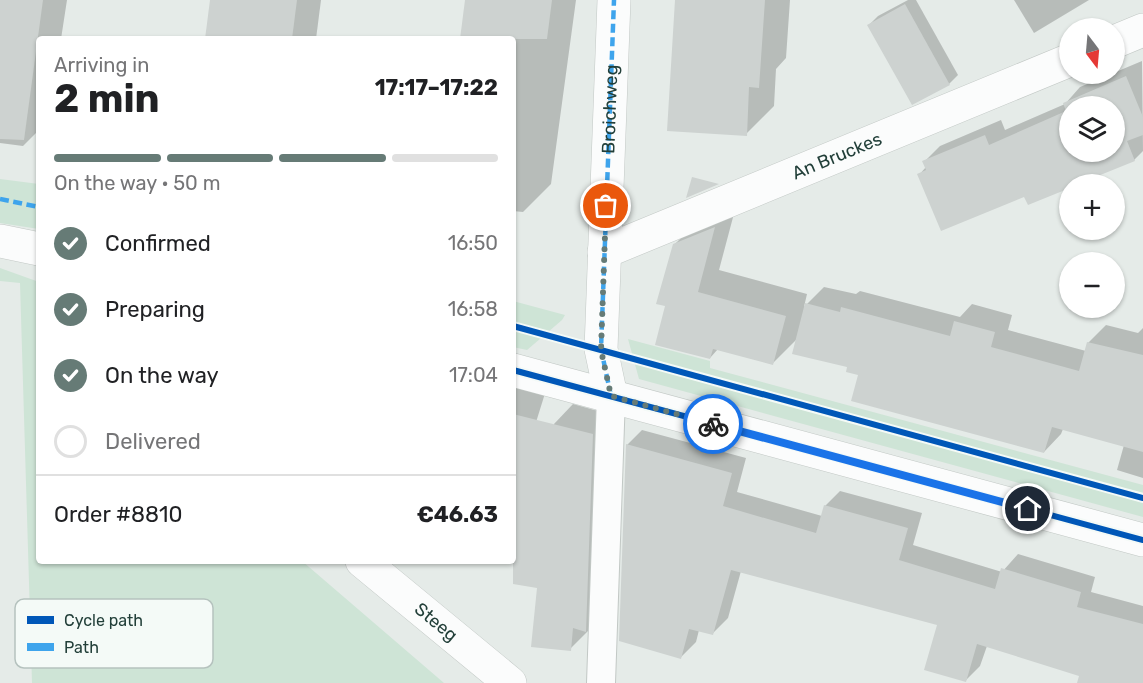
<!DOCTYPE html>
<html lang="en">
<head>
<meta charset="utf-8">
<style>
  :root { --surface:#fff; --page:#f2f2f2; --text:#202124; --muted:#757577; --line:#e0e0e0; --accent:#667b76 }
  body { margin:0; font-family:Rubik,sans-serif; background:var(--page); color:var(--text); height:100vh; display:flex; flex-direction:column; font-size:22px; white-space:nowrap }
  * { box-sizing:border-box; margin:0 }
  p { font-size:20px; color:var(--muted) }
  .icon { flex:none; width:33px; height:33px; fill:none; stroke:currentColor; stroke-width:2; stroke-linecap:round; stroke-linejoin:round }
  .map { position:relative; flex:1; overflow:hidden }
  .sheet { position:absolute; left:36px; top:36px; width:480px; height:528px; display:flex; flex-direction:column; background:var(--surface); border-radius:6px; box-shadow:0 2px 4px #0004 }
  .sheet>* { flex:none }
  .needle { width:39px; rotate:164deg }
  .buttons { position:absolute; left:1059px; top:18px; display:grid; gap:12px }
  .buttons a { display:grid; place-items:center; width:66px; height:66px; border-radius:50%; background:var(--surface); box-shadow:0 2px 4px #0004; font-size:30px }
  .pin { position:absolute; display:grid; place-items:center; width:51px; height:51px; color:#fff; margin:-26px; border:3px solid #fff; border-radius:50%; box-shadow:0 2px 6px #0007 }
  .courier { position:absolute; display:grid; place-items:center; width:60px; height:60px; margin:-30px; border:4px solid #1a73e8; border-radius:50%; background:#fff; color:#222; box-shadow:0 2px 8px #0007 }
  .head em { font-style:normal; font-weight:700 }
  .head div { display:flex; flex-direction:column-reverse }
  .head { display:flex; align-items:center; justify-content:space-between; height:102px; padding:0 18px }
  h1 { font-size:39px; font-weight:700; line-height:45px }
  .bar { display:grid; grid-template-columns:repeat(4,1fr); gap:9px 6px; align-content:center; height:72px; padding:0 18px }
  .bar i { height:8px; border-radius:4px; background:var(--line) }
  .bar .current { background:var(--accent) }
  .bar p { grid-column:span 4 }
  .line { display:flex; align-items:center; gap:15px; padding:0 18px; border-top:2px solid var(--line) }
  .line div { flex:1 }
  ol { padding:0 18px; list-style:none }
  li { display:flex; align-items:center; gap:18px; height:66px }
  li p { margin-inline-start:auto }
  li .icon { padding:6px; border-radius:50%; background:var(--accent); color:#fff; stroke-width:4 }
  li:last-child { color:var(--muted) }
  li i { width:33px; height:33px; border:3px solid var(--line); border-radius:50% }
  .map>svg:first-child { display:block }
</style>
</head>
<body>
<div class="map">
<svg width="1143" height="683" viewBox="0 0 1143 683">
  <rect width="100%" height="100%" fill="#e5ebe8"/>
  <g fill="#cee4d6">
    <polygon points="0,179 39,184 39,229 0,223"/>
    <polygon points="0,268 39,282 39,561 302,561 444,683 32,683 20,283 0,281"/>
    <polygon points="513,301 565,315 562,320 527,350 513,347"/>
    <polygon points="628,339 710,361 710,368 1143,485 1143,517 639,379"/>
  </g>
  <g fill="#0003" fill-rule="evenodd">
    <polygon points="0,0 67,0 61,39 39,39 39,130 23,146 0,143"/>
    <polygon points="211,0 321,0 316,39 206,39"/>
    <polygon points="467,0 576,0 551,184 523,212 513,211 513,39 462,39"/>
    <polygon points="677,0 790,0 786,58 776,69 774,106 746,134"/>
    <polygon points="908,0 916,0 958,75 949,84 869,25 878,16"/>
    <polygon points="1014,0 1089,0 1034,33"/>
    <path d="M1142 61 1143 151 1134 160 1074 184 1025 195 919 175 926 167 924 162 940 146 1001 120 1005 130 1065 104 1080 87ZM1070 106H1114V152H1070Z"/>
    <polygon points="736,206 719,270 807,294 804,307 824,287 856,294 860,291 960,317 972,304 1012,315 1008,330 1086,351 1088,343 1106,325 1138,333 1143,328 1143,478 1117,470 1124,445 1063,429 1061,434 1044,452 860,374 798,338 772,364 718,349 710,358 667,305 675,244 697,222"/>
    <polygon points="513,378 547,387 522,467 513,476"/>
    <polygon points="573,404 612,415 589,630 570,649 532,646 554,424"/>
    <polygon points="642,430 746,458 737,492 822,516 825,506 840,491 922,513 913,545 1002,572 1018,554 1095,577 1091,592 1143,606 1143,683 1079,683 1081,675 987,646 980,666 965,681 939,624 741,571 728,618 713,633 699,630 696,642 681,657 627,445"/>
  </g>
  <g fill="#cdd2d0" fill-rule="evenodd">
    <polygon points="0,0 43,0 24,140 0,139"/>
    <polygon points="210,0 297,0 292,39 205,39"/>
    <polygon points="465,0 552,0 547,39 460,39"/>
    <polygon points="675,0 765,0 759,88 749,87 747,136 667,131"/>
    <polygon points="905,4 950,85 912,105 867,25"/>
    <path d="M1126 76 1143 117V135L1127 141 1135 161 1078 184H1070V188L1028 205 1024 197 941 231 917 174 926 170 922 161 985 135 989 145 1066 111 1063 103ZM1070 106H1114V152H1070Z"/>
    <polygon points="692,177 719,184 686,198"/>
    <polygon points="715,227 698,292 786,316 773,365 713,349 710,359 655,345 665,306 656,304 673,244"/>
    <polygon points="805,303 840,312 841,307 950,336 954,321 995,332 991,347 1079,371 1087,342 1143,355 1143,452 1052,427 1044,453 851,401 858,375 846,372 847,367 792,354"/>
    <polygon points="513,414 593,434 586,632 573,628 571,651 531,647 537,588 513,584"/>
    <polygon points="626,444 732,473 723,506 816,533 824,505 908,528 899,560 995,589 1001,568 1081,592 1077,607 1143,624 1143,683 1077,683 1079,676 977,644 966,682 924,670 937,625 731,570 713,635 689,629 681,659 619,641"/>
  </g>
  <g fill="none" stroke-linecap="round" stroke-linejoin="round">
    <defs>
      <polyline id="lane" points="601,683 611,396"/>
      <g id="street">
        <polyline points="1114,42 1143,30"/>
        <polyline points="0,241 39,249"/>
        <path id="s1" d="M604 252 1070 60"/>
        <polyline points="513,370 1143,540"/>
        <path id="s2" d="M611 396 601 349 614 0"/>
        <path id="s3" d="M362 561 510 683"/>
      </g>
    </defs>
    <use href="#lane" stroke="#c2c8c5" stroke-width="30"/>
    <use href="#street" stroke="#c2c8c5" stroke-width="34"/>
    <use href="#lane" stroke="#fbfcfc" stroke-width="28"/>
    <use href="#street" stroke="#fbfcfc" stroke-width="33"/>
    <g stroke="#3ea4ec" stroke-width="4.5" stroke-dasharray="9 4.5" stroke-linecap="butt">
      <polyline points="0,199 39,207"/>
      <polyline points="611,396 601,349 614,0"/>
    </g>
    <defs>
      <g id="cycleway">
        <polyline points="513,326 1143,498"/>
        <polyline points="513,370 1143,540"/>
      </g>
    </defs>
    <use href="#cycleway" stroke="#f4faf7" stroke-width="10"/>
    <use href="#cycleway" stroke="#0057b8" stroke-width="6"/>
  </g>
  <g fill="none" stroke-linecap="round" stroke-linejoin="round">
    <polyline stroke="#667b76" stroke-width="6" stroke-dasharray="0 10.8" points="606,206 601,350 611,396 713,424"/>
    <polyline stroke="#1a73e8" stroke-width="8" points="713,424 1028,509"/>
  </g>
  <g text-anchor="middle" stroke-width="6" stroke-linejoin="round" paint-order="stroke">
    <g font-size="18" fill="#223f39" stroke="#f4faf7">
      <text dy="6" stroke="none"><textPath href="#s2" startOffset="288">Broichweg</textPath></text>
      <text dy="6" stroke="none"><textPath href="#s1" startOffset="252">An Bruckes</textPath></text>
      <text dy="6" stroke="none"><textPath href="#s3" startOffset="96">Steeg</textPath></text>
    </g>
  </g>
  <rect x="15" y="599" width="198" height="69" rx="9" fill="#f4faf7" stroke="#b5c2be" stroke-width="1.5"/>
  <rect x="27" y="616" width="27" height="8" fill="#0057b8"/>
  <rect x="27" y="643" width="27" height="8" fill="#3ea4ec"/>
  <g font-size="16" fill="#223f39">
    <text x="64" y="626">Cycle path</text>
    <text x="64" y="653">Path</text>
  </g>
</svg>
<div class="buttons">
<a><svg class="needle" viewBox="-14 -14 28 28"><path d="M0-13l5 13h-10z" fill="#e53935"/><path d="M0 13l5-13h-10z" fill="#757577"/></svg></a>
<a><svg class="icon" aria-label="layers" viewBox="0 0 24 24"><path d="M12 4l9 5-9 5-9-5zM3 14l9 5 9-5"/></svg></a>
<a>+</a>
<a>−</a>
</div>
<div class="pin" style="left:606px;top:206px;background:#ea580c"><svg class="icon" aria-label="bag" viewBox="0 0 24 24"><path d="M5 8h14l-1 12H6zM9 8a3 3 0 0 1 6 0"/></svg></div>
<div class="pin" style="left:1028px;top:509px;background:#1f2937"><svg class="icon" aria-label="home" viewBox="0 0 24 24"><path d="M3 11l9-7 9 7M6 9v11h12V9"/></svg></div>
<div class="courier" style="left:713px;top:424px"><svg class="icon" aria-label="bike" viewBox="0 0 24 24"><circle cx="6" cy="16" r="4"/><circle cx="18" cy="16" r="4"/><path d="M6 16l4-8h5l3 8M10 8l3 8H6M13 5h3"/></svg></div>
<section class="sheet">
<div class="head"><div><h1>2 min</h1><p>Arriving in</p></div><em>17:17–17:22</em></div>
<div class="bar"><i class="current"></i><i class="current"></i><i class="current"></i><i></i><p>On the way · 50 m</p></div>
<ol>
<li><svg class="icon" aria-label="check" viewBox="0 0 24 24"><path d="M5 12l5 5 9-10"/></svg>Confirmed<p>16:50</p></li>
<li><svg class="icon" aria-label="check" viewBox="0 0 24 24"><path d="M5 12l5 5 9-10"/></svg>Preparing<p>16:58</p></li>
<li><svg class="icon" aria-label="check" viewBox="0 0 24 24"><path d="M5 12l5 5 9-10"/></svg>On the way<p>17:04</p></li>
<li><i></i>Delivered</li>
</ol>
<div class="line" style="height:78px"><div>Order #8810</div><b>€46.63</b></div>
</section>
</div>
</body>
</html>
